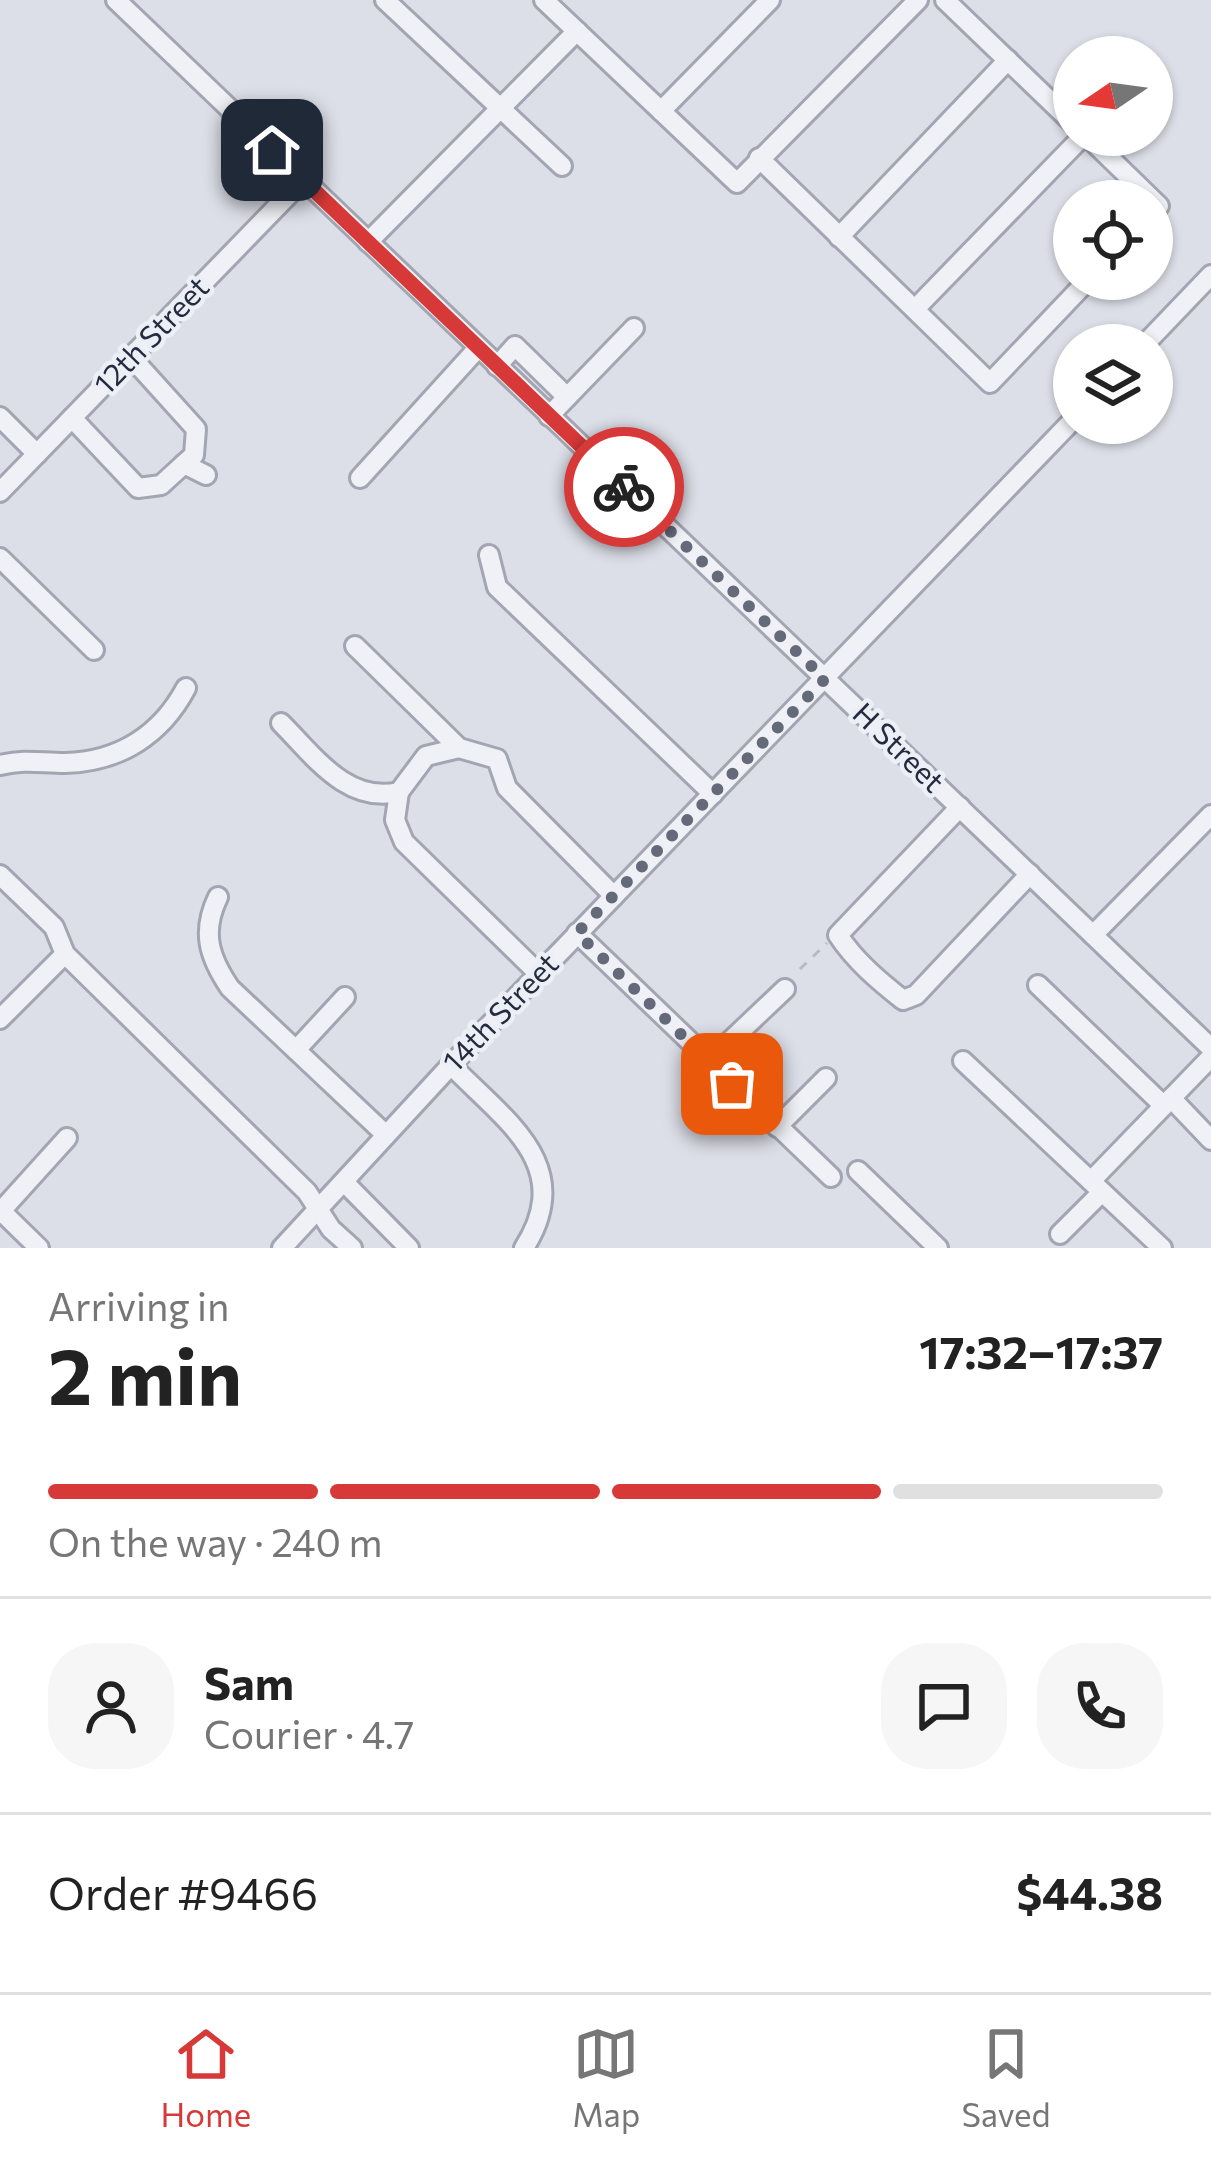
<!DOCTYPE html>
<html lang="en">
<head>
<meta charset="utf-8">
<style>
  :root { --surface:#fff; --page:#f6f6f6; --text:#222; --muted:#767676; --line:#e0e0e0; --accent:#d73938 }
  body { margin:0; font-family:Commissioner,sans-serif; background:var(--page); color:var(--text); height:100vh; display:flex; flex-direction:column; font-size:45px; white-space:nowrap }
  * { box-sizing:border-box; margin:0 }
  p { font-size:39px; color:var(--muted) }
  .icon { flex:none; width:66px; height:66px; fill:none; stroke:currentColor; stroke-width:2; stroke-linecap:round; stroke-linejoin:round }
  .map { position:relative; height:1248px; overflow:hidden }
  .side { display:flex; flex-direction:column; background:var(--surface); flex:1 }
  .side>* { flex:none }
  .needle { width:78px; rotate:257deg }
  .tools { position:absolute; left:1053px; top:36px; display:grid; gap:24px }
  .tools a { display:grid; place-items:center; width:120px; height:120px; border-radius:50%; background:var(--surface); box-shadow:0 3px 9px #0004; font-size:60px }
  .pin { position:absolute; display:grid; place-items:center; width:102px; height:102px; color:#fff; margin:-51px; border-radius:24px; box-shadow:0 6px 18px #0006 }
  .courier { position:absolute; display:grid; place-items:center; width:120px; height:120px; margin:-60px; border:9px solid #d73938; border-radius:50%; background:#fff; color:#222; box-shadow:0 3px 15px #0007 }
  .headline em { font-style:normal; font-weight:700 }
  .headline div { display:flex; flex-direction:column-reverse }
  .headline { display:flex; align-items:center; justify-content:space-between; height:204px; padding:0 48px }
  h1 { font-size:78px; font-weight:700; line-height:90px }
  .bar { display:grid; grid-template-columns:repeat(4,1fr); gap:18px 12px; align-content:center; height:144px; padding:0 48px }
  .bar i { height:15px; border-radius:9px; background:var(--line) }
  .bar .on { background:var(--accent) }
  .bar p { grid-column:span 4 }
  .line { display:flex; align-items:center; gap:30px; padding:0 48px; border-top:3px solid var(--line) }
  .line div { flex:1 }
  .round { display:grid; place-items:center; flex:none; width:126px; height:126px; border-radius:48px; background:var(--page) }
  .dock { display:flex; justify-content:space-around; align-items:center; height:168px; border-top:3px solid var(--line); background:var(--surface); font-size:33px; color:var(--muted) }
  .dock a { display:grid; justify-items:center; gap:6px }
  .dock .on { color:var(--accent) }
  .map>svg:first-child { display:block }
</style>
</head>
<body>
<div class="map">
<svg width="1211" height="1248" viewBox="0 0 1211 1248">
  <rect width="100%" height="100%" fill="#dddfe8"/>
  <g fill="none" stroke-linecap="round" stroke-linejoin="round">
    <defs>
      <g id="minor">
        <polyline points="116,0 1211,1048"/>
        <polyline points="385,0 562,166"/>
        <polyline points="544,0 737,183 918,0"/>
        <polyline points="945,0 1074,124"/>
        <polyline points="661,111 770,0"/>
        <polyline points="1086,135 1159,206 1152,213"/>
        <polyline points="759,158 990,383 1089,279"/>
        <polyline points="839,237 1008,60"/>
        <polyline points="368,242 577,31"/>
        <polyline points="915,309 1084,135"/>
        <polyline points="1144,345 1211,275"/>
        <polyline points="131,357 196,429 194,455 184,464"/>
        <polyline points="497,366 515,346 567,397"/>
        <polyline points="549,416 634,328"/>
        <polyline points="0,417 37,454"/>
        <polyline points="72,418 138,488 161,485 184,464 206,475"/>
        <polyline points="360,478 478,348"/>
        <polyline points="0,492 303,180"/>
        <polyline points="489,555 497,587 713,794"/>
        <polyline points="0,558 94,650"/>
        <polyline points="355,646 459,748 497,759 507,788 614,896"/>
        <path d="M281 723C314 756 347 804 399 792L426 756 459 748"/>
        <path d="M0 765C26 759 40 763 65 763 119 762 161 735 186 688"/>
        <polyline points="399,792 395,820 404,842 539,974"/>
        <path d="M960 807 838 935C855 961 879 981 903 1000L916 995 1030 874"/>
        <polyline points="0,875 54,927 65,954 307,1192 331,1229 352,1248"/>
        <path d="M218 897C201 932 209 957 230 988L385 1134"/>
        <polyline points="577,933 831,1177"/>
        <polyline points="1093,935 1211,815"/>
        <polyline points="1038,985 1163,1105"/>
        <polyline points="0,1019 65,954"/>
        <polyline points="296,1050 345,997"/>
        <polyline points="709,1061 785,989"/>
        <polyline points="963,1061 1162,1248"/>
        <path d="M451 1065C505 1121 577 1165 524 1248"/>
        <polyline points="1171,1098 1211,1140"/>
        <polyline points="777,1127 826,1078"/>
        <polyline points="858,1171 938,1248"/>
        <polyline points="1091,1181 1211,1057"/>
        <polyline points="344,1182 409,1248"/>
        <polyline points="0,1210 39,1248"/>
        <polyline points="1,1211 67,1138"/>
        <polyline points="1060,1234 1102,1192"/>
        <polyline points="282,1248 451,1065 1074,419"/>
      </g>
    </defs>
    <use href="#minor" stroke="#a2a5b2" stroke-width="24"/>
    <polyline stroke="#b7bac3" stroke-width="3" stroke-dasharray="9 9" stroke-linecap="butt" points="800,969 827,943"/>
    <use href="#minor" stroke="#f0f1f6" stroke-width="18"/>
  </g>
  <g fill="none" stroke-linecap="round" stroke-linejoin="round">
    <polyline stroke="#656a7a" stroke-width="12" stroke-dasharray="0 21.6" points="624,487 825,679 577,933 732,1084"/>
    <polyline stroke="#d73938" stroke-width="15" points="272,150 624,487"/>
  </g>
  <g text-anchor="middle" stroke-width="9" stroke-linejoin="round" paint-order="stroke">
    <g font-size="30" fill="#252b3f" stroke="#eceff5">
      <text transform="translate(152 336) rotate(-46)" y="10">12th Street</text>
      <text transform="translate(898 748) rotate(44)" y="10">H Street</text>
      <text transform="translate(501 1013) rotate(-46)" y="10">14th Street</text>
    </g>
  </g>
</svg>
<div class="tools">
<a><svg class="needle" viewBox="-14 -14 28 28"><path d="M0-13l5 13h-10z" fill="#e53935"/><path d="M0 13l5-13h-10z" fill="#767676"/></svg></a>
<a><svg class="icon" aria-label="locate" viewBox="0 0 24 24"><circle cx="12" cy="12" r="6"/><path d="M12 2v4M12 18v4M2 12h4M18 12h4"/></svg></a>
<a><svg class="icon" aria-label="layers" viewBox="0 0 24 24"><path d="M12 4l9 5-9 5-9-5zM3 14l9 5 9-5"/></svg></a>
</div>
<div class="pin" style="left:732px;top:1084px;background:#ea580c"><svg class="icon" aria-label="bag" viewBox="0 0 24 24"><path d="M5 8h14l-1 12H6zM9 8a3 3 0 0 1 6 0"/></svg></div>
<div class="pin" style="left:272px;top:150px;background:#1f2937"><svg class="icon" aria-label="home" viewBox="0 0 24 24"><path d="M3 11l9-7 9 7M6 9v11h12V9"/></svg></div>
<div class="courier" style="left:624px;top:487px"><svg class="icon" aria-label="bike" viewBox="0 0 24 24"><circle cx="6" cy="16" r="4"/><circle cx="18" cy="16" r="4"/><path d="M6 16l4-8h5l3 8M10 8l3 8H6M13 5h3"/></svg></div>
</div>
<section class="side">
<div class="headline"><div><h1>2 min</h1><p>Arriving in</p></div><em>17:32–17:37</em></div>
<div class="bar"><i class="on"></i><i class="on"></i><i class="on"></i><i></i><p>On the way · 240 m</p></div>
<div class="line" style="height:216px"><a class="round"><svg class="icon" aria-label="person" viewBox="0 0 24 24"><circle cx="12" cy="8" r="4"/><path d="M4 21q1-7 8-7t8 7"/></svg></a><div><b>Sam</b><p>Courier · 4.7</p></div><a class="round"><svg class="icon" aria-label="chat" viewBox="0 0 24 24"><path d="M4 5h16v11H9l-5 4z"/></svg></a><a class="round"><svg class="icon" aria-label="phone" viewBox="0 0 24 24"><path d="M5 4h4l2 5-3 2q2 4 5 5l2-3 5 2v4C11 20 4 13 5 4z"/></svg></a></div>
<div class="line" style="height:156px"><div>Order #9466</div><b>$44.38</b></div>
</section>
<nav class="dock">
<a class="on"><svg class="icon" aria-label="home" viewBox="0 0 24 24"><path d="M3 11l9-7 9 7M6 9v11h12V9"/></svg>Home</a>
<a><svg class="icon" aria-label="map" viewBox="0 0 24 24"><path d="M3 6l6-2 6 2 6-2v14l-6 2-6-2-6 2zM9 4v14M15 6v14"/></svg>Map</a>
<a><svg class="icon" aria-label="saved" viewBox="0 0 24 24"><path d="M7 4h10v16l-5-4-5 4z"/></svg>Saved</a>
</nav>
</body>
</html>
